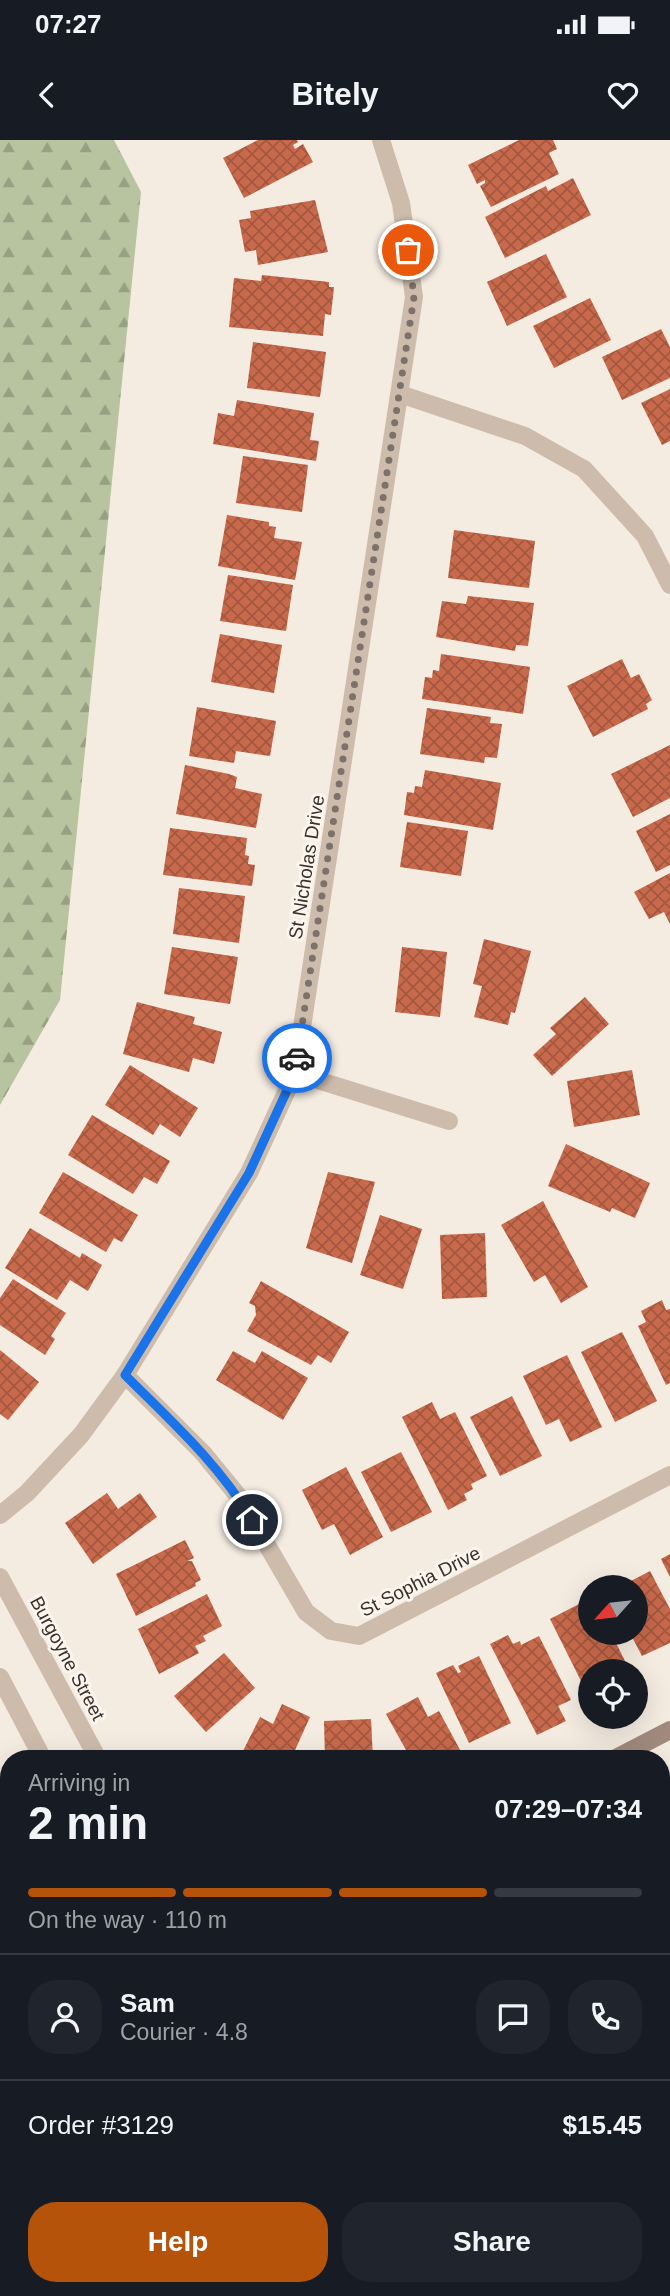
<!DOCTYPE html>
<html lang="en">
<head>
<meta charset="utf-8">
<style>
  :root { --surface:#171b24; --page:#20242c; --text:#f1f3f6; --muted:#9ea1a6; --line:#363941; --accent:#b45309 }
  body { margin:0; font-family:Helvetica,sans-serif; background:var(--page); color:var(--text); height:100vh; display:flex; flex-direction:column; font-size:26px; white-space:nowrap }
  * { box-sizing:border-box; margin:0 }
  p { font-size:23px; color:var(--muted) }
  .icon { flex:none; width:38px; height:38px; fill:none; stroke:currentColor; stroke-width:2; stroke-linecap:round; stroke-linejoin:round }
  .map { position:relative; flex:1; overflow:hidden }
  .side { position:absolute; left:0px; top:1610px; width:670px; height:546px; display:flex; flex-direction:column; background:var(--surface); border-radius:28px 28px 0 0; box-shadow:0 7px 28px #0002 }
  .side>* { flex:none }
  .needle { width:46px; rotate:243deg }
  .tools { position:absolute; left:578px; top:1435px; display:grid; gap:14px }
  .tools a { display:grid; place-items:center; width:70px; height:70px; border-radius:50%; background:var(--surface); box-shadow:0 7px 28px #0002; font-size:35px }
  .pin { position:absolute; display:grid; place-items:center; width:60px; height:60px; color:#fff; margin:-30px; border:4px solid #fff; border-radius:50%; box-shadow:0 2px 7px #0007 }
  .courier { position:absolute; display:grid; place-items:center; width:70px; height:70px; margin:-35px; border:5px solid #1a73e8; border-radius:50%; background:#fff; color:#222; box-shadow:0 2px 9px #0007 }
  .headline em { font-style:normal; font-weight:700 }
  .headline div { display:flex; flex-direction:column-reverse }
  .headline { display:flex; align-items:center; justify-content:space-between; height:119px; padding:0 28px }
  h1 { font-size:46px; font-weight:700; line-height:52px }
  .bar { display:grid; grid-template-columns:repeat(4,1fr); gap:10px 7px; align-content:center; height:84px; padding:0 28px }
  .bar i { height:9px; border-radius:5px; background:var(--line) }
  .bar .active { background:var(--accent) }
  .bar p { grid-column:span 4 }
  .line { display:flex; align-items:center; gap:18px; padding:0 28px; border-top:2px solid var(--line) }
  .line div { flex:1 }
  .round { display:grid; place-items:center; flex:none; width:74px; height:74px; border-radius:28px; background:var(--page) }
  .button { display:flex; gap:14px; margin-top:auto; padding:14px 28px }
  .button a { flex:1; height:80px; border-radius:28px; background:var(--accent); color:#fff; font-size:28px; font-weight:700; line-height:80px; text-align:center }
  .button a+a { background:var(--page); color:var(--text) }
  .status { display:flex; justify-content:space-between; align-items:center; height:49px; padding:0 35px; background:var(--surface); direction:ltr }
  .status svg { height:19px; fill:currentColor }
  header { display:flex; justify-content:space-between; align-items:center; height:91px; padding:0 28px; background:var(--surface); font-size:32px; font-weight:700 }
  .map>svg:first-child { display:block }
</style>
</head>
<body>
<div class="status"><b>07:27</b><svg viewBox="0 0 49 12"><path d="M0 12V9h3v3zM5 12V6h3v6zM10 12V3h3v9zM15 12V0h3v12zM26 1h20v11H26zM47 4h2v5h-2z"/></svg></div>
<header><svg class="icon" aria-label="back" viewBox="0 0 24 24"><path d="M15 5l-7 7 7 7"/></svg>Bitely<svg class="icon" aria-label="heart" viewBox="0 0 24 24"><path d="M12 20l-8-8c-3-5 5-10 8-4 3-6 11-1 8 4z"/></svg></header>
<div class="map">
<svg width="670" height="2156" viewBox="0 0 670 2156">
  <defs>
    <pattern id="forest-firs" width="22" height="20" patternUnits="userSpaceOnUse" patternTransform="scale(1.75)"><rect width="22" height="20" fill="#b8c4a0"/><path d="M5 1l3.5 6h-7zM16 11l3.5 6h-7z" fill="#97a083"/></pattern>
    <pattern id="building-cross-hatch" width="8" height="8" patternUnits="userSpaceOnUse" patternTransform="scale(1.75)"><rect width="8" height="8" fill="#c8694b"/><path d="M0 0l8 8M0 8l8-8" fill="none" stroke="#a4573f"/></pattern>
  </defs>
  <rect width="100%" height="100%" fill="#f4ebe1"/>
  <polygon fill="url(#forest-firs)" points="0,0 114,0 141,52 60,860 0,965"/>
  <g fill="url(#building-cross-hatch)">
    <polygon points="258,0 297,0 298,2 293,5 295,9 303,4 313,22 244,58 223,18"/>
    <polygon points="519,0 553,0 557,9 549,13 559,34 491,67 480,46 485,43 485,40 477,44 468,25"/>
    <polygon points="573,38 591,75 505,118 485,77 546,46 548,51"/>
    <polygon points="315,60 328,112 258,125 256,110 245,112 239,80 251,78 250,71"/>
    <polygon points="546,114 567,157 507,186 487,142"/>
    <polygon points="262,135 329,142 329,147 334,147 331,175 325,174 323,196 229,187 234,138 261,141"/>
    <polygon points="590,158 611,200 554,228 533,186"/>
    <polygon points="661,189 670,207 670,238 622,260 602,217"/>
    <polygon points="253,202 326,212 320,257 247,248"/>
    <polygon points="670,249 670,301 662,305 641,263"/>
    <polygon points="237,260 314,273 310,300 319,301 316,321 213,304 218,273 234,276"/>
    <polygon points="243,316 308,325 302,372 236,363"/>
    <polygon points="227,375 269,382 269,386 276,387 274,398 302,402 295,440 218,426"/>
    <polygon points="454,390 535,401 529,448 448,438"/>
    <polygon points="228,435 293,445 286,491 220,481"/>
    <polygon points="468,456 534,463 528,506 516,505 515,511 436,497 442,461 466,464"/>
    <polygon points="220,494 282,505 274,553 211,542"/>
    <polygon points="441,514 530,527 523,574 422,559 425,537 432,538 433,530 439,531"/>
    <polygon points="622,519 631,538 639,534 652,560 646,564 648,569 593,597 567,546"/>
    <polygon points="197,567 276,581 270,616 236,611 234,623 189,616"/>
    <polygon points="427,568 491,577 490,583 502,584 497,618 485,617 484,623 420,614"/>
    <polygon points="670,605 670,658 633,677 611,634"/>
    <polygon points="185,625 229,634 237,637 235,648 262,654 256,688 176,674"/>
    <polygon points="425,630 501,643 493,690 404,675 407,652 414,653 415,646 422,647"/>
    <polygon points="670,674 670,725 656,732 636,691"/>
    <polygon points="407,682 468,691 461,736 400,727"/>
    <polygon points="170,688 247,698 245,715 249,716 248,724 255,725 252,746 163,735"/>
    <polygon points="670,733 670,784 664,772 649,779 634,752"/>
    <polygon points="179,748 245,756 239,803 173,794"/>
    <polygon points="484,799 531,811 515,873 511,872 508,885 474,877 482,846 473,844"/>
    <polygon points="172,807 238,817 230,864 164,854"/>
    <polygon points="402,807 447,812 440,877 395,872"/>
    <polygon points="585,857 609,884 552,936 533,915 556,894 550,888"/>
    <polygon points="137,862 195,877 193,884 222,892 214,924 193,918 189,932 123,914"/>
    <polygon points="130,925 198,968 180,997 160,984 153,995 105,965"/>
    <polygon points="632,930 640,975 574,987 567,941"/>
    <polygon points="92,975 170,1021 157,1044 144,1037 133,1054 68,1015"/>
    <polygon points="566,1004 650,1043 635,1078 612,1068 610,1072 548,1046"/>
    <polygon points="63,1032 138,1075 122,1102 114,1098 106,1112 39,1073"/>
    <polygon points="328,1032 375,1042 352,1123 306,1108"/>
    <polygon points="543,1061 588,1147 561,1163 545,1135 534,1142 501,1085"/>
    <polygon points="380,1075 422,1089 403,1149 360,1135"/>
    <polygon points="30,1088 80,1118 82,1113 102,1125 88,1151 70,1140 57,1160 5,1128"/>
    <polygon points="485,1093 487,1157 442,1159 440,1095"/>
    <polygon points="13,1139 66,1173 51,1196 55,1199 45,1215 0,1185 0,1158"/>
    <polygon points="261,1141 349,1192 331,1223 318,1215 311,1225 247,1191 256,1175 255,1166 249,1163"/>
    <polygon points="662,1160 666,1170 670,1169 670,1243 666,1245 638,1186 646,1182 641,1171"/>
    <polygon points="622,1192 657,1261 615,1282 581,1212"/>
    <polygon points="0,1210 39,1242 8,1280 0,1274"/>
    <polygon points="233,1211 255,1223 262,1211 308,1238 283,1280 216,1240"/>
    <polygon points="567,1215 602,1287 570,1302 559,1279 546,1285 523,1236"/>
    <polygon points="512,1256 542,1316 500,1336 470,1277"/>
    <polygon points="432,1262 440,1279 455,1272 487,1336 471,1344 473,1349 464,1354 467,1360 448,1370 402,1277"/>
    <polygon points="401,1312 432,1372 391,1392 361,1332"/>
    <polygon points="346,1327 383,1397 350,1415 334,1384 322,1390 302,1350"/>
    <polygon points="107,1353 118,1369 140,1353 157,1377 93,1424 65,1383"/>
    <polygon points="185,1400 194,1418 187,1421 192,1421 201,1440 195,1443 196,1446 136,1476 116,1434"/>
    <polygon points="670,1414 670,1437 661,1419"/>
    <polygon points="650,1431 670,1469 670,1503 642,1516 630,1493 635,1493 635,1447 608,1447 626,1438 630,1446 631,1441"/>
    <polygon points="207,1454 222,1486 203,1496 206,1501 195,1506 199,1513 159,1534 138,1489"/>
    <polygon points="579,1464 590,1487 590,1493 611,1493 628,1527 620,1531 590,1531 590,1547 585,1549 550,1479"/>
    <polygon points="508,1495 513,1504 520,1501 521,1505 539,1496 571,1560 558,1566 566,1581 537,1595 490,1504"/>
    <polygon points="224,1513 255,1548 206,1592 174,1556"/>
    <polygon points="479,1516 511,1583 469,1603 436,1533 453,1525 458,1533 461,1532 458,1526"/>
    <polygon points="418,1557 428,1577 439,1571 465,1619 411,1619 386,1574"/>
    <polygon points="282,1564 310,1577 291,1619 239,1619 260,1577 273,1584"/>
    <polygon points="371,1579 373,1619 325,1619 324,1581"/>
    <rect x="0" y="1704" width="9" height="63"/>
    <polygon points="670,1835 670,1877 662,1881 662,1839"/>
    <polygon points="670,1934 670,1968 662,1972 662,1938"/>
    <polygon points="662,2135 670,2140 670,2156 533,2156 516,2147 662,2147"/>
    <polygon points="94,2147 164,2147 146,2156 99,2156"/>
  </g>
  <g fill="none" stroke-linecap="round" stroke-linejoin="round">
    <g stroke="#cdbbac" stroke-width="18">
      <polyline points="662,2000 670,1996"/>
      <polyline points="416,2156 436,2147"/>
    </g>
    <g stroke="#cdbbac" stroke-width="18">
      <polyline points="400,254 525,296 584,329 645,396 670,445"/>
      <polyline points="295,933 449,981"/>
      <polyline points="125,1235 203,1313 239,1357 306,1472 331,1491 359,1496 670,1335"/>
      <polyline points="0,1375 27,1353 81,1295 125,1235 249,1033 295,933 414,157 401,63 381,0"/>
      <polyline points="0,1437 98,1619"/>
      <polyline points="0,1537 43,1619"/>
      <polyline points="347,2147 352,2156"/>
    </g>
    <g stroke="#a18a7d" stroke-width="18">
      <polyline points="614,1619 670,1590"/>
      <polyline points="662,1672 670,1668"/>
      <polyline points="0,1934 9,1930"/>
      <polyline points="0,2011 9,2007"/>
    </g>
  </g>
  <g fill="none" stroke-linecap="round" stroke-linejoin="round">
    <polyline stroke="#7c716b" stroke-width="7" stroke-dasharray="0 12.6" points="297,918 414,157 408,110"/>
    <path stroke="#1a73e8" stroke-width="9" d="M252 1380C219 1324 171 1281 125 1235L249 1033 295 933 297 918"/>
  </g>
  <g text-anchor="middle" stroke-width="6" stroke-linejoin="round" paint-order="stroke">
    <g font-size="19" fill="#3b302b" stroke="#fbf5ee">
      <text transform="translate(306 727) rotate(-81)" y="7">St Nicholas Drive</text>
      <text transform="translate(420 1441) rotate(-27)" y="7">St Sophia Drive</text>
      <text transform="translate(68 1518) rotate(62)" y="7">Burgoyne Street</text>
    </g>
  </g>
</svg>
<div class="tools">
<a><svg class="needle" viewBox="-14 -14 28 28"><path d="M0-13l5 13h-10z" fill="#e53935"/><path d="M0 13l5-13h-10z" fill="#9ea1a6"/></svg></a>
<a><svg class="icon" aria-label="locate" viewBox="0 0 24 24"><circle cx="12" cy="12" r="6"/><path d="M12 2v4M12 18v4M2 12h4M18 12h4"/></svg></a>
</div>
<div class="pin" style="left:408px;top:110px;background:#ea580c"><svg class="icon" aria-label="bag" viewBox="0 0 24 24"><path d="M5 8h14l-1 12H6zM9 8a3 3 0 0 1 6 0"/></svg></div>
<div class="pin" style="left:252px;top:1380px;background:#1f2937"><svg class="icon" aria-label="home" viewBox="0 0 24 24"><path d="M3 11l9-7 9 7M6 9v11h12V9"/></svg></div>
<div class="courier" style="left:297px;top:918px"><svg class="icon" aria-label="car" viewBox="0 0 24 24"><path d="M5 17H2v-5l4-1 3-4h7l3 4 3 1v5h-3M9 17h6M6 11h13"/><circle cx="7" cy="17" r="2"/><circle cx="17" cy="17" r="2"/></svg></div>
<section class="side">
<div class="headline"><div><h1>2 min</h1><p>Arriving in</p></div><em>07:29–07:34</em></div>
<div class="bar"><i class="active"></i><i class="active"></i><i class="active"></i><i></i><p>On the way · 110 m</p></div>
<div class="line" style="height:126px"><a class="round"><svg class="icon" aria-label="person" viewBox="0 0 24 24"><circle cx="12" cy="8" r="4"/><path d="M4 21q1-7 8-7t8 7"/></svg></a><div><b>Sam</b><p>Courier · 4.8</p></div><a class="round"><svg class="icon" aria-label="chat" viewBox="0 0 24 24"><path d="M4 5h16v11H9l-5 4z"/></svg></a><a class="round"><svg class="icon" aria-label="phone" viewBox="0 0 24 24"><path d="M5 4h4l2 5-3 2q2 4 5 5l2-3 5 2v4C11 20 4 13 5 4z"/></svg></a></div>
<div class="line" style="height:91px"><div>Order #3129</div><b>$15.45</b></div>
<div class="button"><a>Help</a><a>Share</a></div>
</section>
</div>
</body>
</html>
